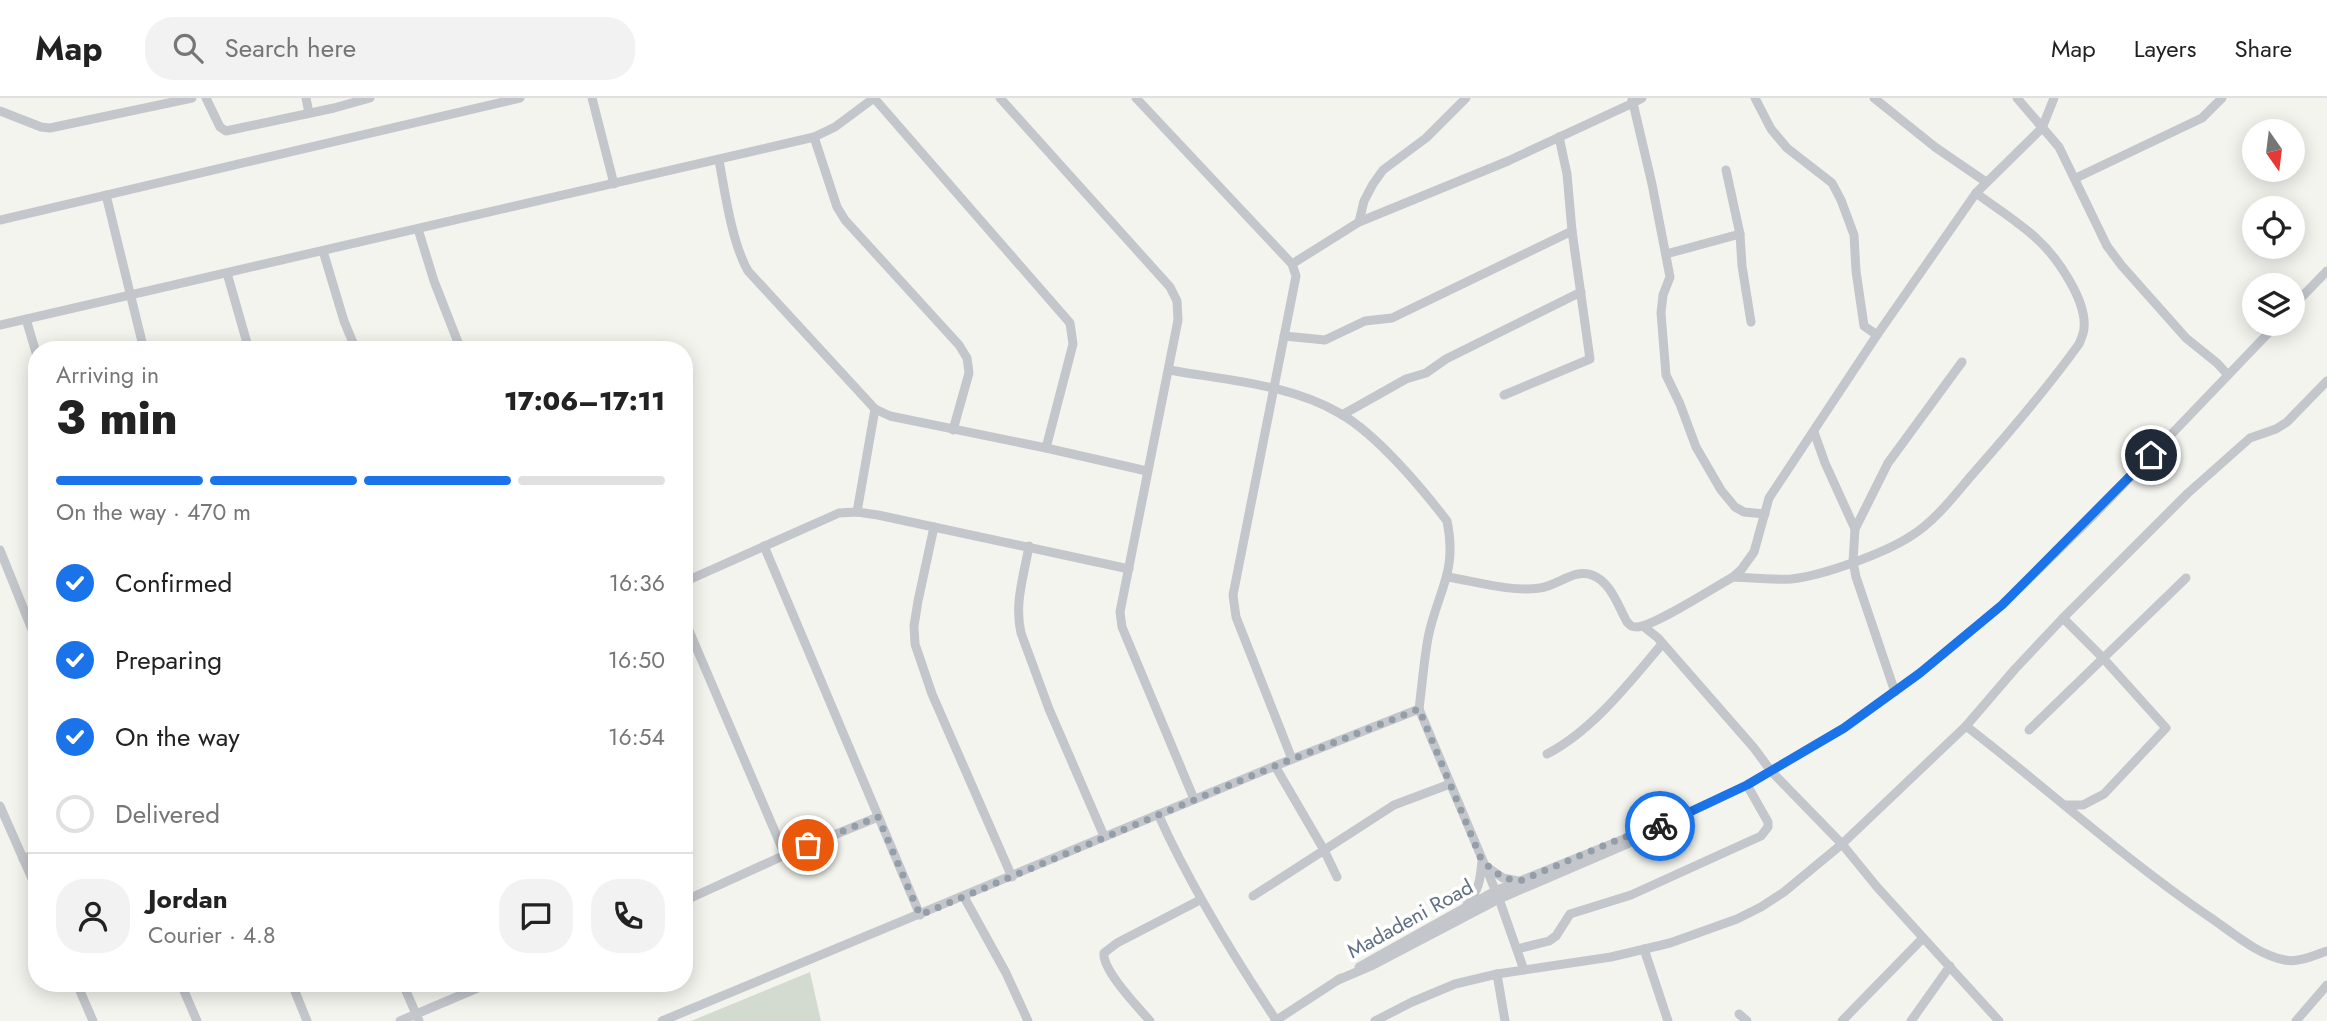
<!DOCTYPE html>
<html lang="en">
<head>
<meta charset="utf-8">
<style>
  :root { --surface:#fff; --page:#f2f2f2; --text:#222; --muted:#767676; --line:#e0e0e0; --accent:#1a73e8 }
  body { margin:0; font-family:Jost,sans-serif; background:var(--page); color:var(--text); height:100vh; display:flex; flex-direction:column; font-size:26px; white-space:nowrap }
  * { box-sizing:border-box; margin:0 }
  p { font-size:23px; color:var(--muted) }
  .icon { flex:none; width:38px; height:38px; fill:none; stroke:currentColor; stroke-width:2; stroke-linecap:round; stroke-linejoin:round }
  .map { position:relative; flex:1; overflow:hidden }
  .sheet { position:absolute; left:28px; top:243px; width:665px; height:651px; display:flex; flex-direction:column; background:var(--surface); border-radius:28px; box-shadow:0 4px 18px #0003 }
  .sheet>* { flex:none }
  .needle { width:46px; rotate:166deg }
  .tools { position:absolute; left:2242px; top:21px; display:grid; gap:14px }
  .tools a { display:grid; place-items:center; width:63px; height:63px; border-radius:50%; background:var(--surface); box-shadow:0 4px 18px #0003; font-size:35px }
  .pin { position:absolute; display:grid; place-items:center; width:60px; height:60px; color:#fff; margin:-30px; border:4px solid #fff; border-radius:50%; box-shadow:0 2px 7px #0007 }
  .courier { position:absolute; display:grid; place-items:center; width:70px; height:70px; margin:-35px; border:5px solid #1a73e8; border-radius:50%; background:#fff; color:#222; box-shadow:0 2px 9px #0007 }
  .head em { font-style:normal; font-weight:800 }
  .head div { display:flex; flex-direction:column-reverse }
  .head { display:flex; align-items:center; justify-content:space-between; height:119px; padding:0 28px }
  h1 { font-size:46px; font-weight:800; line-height:52px }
  .bar { display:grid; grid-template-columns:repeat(4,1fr); gap:10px 7px; align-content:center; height:84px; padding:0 28px }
  .bar i { height:9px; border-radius:5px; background:var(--line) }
  .bar .selected { background:var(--accent) }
  .bar p { grid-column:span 4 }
  .line { display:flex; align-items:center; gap:18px; padding:0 28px; border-top:2px solid var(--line) }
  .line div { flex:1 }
  .round { display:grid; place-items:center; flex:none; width:74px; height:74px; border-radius:28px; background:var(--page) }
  ol { padding:0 28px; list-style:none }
  li { display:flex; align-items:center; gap:21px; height:77px }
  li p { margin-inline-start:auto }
  li .icon { padding:7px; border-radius:50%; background:var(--accent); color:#fff; stroke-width:4 }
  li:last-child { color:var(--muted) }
  li i { width:38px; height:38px; border:4px solid var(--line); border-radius:50% }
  header { display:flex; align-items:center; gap:42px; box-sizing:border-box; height:98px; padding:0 35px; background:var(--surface); border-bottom:2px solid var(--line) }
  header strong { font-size:33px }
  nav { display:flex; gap:38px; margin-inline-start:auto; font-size:24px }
  .search { width:490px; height:63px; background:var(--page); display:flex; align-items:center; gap:18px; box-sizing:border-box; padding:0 24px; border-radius:28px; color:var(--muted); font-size:26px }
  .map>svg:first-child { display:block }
</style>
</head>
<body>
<header>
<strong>Map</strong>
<div class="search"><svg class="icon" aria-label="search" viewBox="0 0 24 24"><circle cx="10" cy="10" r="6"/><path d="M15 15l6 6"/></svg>Search here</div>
<nav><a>Map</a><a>Layers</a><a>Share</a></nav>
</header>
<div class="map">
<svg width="2327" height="923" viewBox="0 0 2327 923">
  <rect width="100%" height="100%" fill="#f4f4ef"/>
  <polygon fill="#d3dbd0" points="810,874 821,923 691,923"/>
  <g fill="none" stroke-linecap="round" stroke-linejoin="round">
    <g stroke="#c3c6ca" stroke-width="9">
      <polyline points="206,0 220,29 226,33 334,10 370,0"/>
      <polyline points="306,0 309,15"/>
      <polyline points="592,0 614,86"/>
      <polyline points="1000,0 1170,189 1177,203 1178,222 1120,514 1122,529 1194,701"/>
      <polyline points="1136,0 1292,166 1296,178 1233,497 1236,519 1292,661"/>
      <polyline points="1642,0 1633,5 1652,86 1670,179 1663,197 1661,215 1666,277 1680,306 1696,349 1721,392 1735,409 1744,414 1765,416"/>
      <polyline points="1755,0 1771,31 1787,50 1832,85 1841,102 1854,137 1856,173 1864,228 1877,237"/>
      <polyline points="1874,0 1935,49 1986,84"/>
      <polyline points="2017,0 2059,49 2107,148 2122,168 2186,240 2217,265 2228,277"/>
      <polyline points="0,13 41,29 50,30 192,0"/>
      <polyline points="814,39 837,109 845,122 959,247 967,260 969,275 953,332"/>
      <path d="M719 62C725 95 732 145 748 173L875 311 890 318 1046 350 1147 373"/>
      <polyline points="1726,72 1740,136 1742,168 1751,224"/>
      <polyline points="2076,80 2202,20 2222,0"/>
      <polyline points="106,97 144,252"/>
      <polyline points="0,122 520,0"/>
      <polyline points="1359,124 1364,103 1373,86 1383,72 1426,40 1466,0"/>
      <polyline points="418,131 434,183 461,252"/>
      <polyline points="323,153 344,223 356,252"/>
      <polyline points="1666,156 1740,136"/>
      <polyline points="1292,166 1359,124 1508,63 1633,5 1632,2"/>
      <polyline points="227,175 249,252"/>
      <polyline points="2292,209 2327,173"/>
      <polyline points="26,221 37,258"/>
      <polyline points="0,227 814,39 835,29 874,0 1070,225 1073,246 1046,350"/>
      <polyline points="1284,238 1325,242 1365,223 1392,220 1572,133"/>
      <path d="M1169 272C1226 282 1290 286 1341 316 1377 337 1421 389 1447 423 1458 475 1437 494 1428 540 1424 563 1422 587 1419 611"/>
      <polyline points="1504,297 1590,261 1572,133 1567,76 1559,39"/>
      <polyline points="1342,317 1406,281 1426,275 1446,261 1581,194"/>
      <polyline points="1814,334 1825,365 1855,431 1853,464 1856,479 1895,594"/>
      <polyline points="857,414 875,311"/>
      <polyline points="934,429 918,503 914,528 915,546 932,596 1012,779"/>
      <polyline points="1855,431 1888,365 1962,264"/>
      <polyline points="764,448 920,817"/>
      <path d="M1029 448C1024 477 1014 506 1021 535L1049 611 1104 738"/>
      <polyline points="0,452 37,544"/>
      <path d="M1448 479C1478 484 1510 494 1540 490 1557 488 1575 470 1592 477 1611 484 1618 508 1627 524 1631 528 1631 529 1637 529 1653 529 1715 489 1733 479L1741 472 1754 454 1769 400 1877 237 1976 95 2042 30 2054 0"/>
      <path d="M1733 479C1752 480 1772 482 1791 481 1822 478 1885 455 1911 438 1935 423 1953 399 1971 378 2009 335 2046 292 2079 246 2081 241 2084 235 2084 230 2087 203 2057 159 2037 141 2019 124 1996 110 1976 95"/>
      <polyline points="684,484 839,415 857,414 878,417 1129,471"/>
      <polyline points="2063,520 2103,560 2166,630 2104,696 2083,707 2066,707"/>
      <polyline points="684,521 785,757"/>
      <polyline points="1643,528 1658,540 1754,650 1771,673 1842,746 1877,789 1999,923"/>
      <path d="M1966 628C2048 691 2125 762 2211 820 2233 835 2258 857 2285 862 2298 865 2315 857 2327 853"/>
      <polyline points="2029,632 2186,480"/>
      <path d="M1547 656C1592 633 1630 584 1662 546"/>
      <polyline points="1275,668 1324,752 1337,779"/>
      <polyline points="0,708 37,792"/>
      <path d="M1158 716C1191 789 1232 856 1276 922"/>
      <polyline points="23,761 37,755"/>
      <polyline points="1484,767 1503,780 1518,783"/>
      <polyline points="684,791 688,801"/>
      <polyline points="1253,798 1394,707 1450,686"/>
      <polyline points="964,799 1006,875 1028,923"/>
      <polyline points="684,803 785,757 878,719"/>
      <path d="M1467 804C1480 792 1480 781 1482 763"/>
      <polyline points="1517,851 1549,843 1556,838 1570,816 1631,797 1761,738 1768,729 1768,724 1747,687"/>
      <polyline points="1644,851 1668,923"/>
      <polyline points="1359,869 1495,793 1639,735"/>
      <polyline points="1497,876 1505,923"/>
      <polyline points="1338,882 1373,867 1499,801 1627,746 1656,730 1747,687 1844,630 1920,575 2002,507 2094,417 2277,226"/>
      <polyline points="77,886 93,923"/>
      <polyline points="181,886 197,923"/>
      <polyline points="292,886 307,923"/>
      <polyline points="403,886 419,923"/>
      <polyline points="1739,916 1747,923"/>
      <polyline points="400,923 487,886"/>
      <polyline points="662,923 1275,668 1419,611 1499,801 1524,872"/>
      <path d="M1150 923C1138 909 1102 872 1104 855L1117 845 1200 802"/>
      <polyline points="1275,923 1341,880"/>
      <polyline points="1375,923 1412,904 1455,886 1497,876 1611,859 1670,845 1737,821 1761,809 1784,794 1842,746 1966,628 2015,571 2063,520 2188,395 2250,340 2276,331 2287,324 2327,283"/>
      <polyline points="1842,923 1923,840"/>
      <polyline points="1911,923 1950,868"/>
      <polyline points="2296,923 2327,887"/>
    </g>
  </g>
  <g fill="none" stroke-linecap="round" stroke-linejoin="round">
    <polyline stroke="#949ea8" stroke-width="7" stroke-dasharray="0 12.6" points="808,747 878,719 920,817 1275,668 1419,611 1482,763 1503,780 1520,783 1622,740 1660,728"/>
    <polyline stroke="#1a73e8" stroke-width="9" points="1660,728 1747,687 1844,630 1920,575 2002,507 2151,357"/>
  </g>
  <g text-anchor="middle" stroke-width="7" stroke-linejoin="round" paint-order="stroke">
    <g font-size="21" fill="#617082" stroke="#fff">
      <text transform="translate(1410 821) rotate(-29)" y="7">Madadeni Road</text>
    </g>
  </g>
</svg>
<div class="tools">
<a><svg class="needle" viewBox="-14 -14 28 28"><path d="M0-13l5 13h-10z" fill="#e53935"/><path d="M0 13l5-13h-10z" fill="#767676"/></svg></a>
<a><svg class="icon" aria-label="locate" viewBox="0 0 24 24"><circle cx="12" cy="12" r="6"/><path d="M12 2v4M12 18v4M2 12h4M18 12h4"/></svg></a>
<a><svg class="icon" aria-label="layers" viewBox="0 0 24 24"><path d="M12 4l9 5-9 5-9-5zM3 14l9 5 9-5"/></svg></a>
</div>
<div class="pin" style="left:808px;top:747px;background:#ea580c"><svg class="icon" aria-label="bag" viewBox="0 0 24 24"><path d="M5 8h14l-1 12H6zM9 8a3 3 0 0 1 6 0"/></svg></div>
<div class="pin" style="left:2151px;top:357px;background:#1f2937"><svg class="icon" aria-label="home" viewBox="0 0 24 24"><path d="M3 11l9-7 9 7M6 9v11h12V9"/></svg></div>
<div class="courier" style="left:1660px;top:728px"><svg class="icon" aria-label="bike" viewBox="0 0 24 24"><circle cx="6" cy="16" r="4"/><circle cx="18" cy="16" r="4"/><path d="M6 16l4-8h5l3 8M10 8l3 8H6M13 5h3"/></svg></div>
<section class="sheet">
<div class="head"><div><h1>3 min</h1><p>Arriving in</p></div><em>17:06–17:11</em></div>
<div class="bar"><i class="selected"></i><i class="selected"></i><i class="selected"></i><i></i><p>On the way · 470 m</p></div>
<ol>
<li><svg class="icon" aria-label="check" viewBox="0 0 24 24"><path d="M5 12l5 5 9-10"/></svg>Confirmed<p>16:36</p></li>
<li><svg class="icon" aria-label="check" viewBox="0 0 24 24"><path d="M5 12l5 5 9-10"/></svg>Preparing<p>16:50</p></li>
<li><svg class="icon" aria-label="check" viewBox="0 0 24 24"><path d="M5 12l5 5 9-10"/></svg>On the way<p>16:54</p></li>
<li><i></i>Delivered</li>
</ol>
<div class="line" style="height:126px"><a class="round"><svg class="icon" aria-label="person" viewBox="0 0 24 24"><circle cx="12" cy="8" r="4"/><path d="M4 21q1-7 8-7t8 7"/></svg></a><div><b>Jordan</b><p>Courier · 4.8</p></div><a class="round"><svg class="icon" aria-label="chat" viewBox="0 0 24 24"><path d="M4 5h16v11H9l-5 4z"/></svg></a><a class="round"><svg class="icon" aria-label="phone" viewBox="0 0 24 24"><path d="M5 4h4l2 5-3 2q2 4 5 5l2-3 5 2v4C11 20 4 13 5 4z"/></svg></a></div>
</section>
</div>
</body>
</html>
